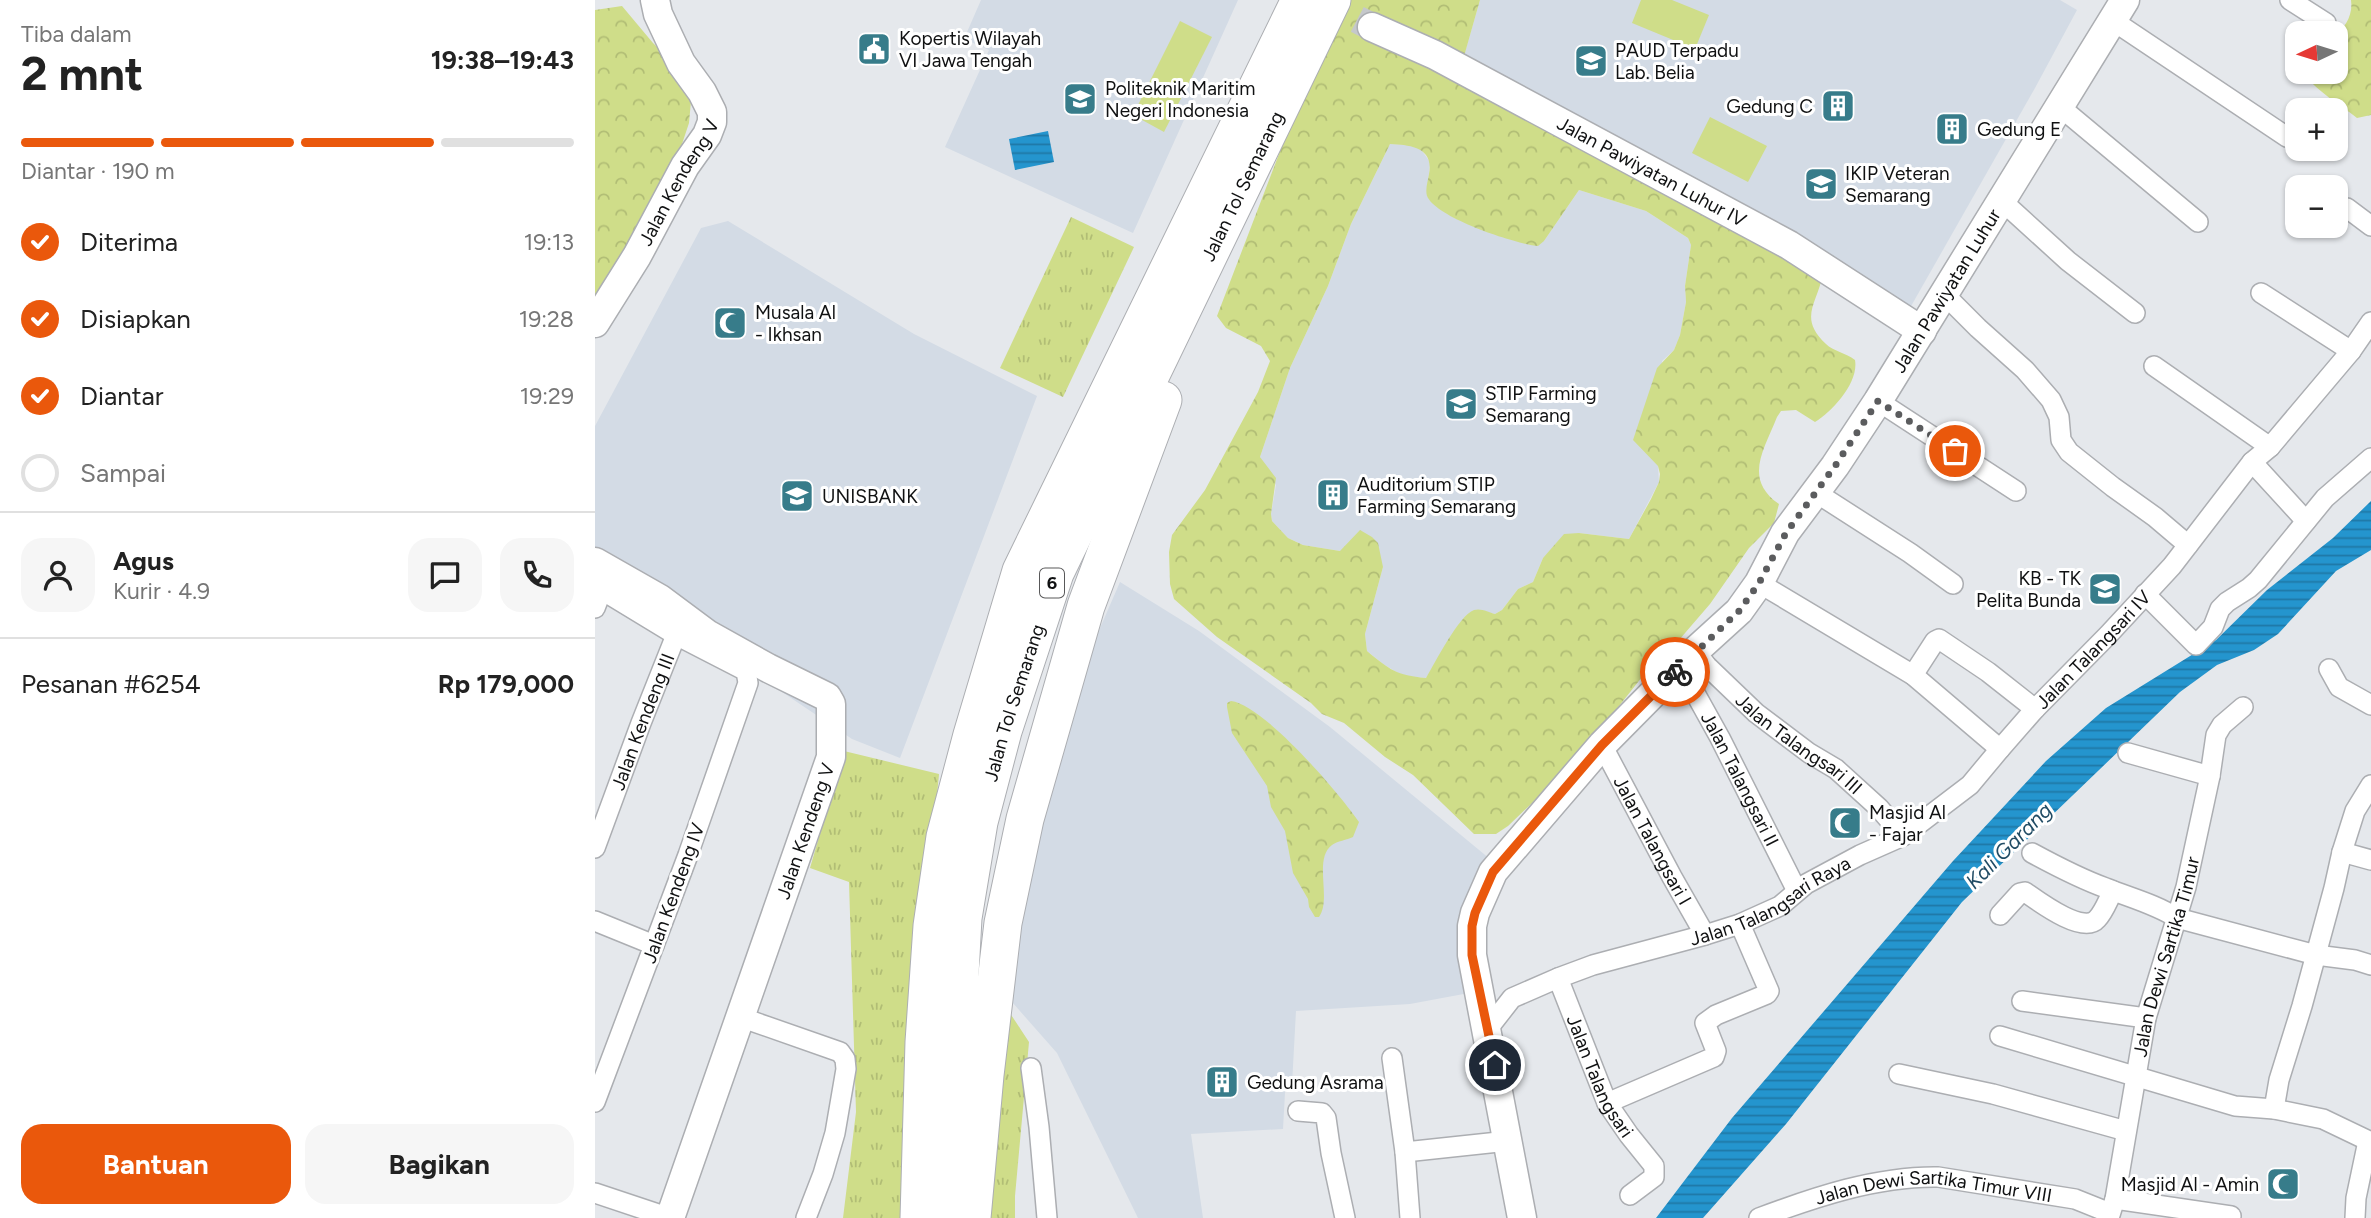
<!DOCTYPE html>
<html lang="id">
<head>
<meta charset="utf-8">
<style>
  :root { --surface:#fff; --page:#f6f6f6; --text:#222; --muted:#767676; --line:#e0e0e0; --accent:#ea580c }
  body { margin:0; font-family:Figtree,sans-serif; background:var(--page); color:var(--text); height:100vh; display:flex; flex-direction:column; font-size:26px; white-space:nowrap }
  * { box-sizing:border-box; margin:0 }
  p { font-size:23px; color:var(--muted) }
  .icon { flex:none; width:38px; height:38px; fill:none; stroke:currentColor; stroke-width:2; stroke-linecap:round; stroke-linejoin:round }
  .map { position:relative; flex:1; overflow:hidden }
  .sheet { display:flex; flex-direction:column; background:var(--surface); width:595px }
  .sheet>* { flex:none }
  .needle { width:46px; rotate:266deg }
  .fabs { position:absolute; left:1690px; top:21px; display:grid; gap:14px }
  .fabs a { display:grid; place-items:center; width:63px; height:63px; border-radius:14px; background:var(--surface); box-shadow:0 2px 5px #0004; font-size:35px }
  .pin { position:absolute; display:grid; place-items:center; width:60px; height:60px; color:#fff; margin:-30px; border:4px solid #fff; border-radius:50%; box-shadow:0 2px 7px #0007 }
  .courier { position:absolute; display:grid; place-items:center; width:70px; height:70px; margin:-35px; border:5px solid #ea580c; border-radius:50%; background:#fff; color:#222; box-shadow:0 2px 9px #0007 }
  .headline em { font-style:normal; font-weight:700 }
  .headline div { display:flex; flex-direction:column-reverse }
  .headline { display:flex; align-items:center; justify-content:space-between; height:119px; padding:0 21px }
  h1 { font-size:46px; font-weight:700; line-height:52px }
  .bar { display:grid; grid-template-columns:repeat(4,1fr); gap:10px 7px; align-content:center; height:84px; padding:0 21px }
  .bar i { height:9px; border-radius:5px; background:var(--line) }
  .bar .selected { background:var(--accent) }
  .bar p { grid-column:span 4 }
  .line { display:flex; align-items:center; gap:18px; padding:0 21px; border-top:2px solid var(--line) }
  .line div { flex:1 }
  .round { display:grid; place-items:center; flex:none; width:74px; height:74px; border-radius:21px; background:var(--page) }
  ol { padding:0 21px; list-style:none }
  li { display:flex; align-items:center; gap:21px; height:77px }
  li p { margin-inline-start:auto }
  li .icon { padding:7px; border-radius:50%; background:var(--accent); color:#fff; stroke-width:4 }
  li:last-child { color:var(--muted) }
  li i { width:38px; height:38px; border:4px solid var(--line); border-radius:50% }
  .primary-button { display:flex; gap:14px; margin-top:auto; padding:14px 21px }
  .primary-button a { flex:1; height:80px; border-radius:21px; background:var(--accent); color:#fff; font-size:28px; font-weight:700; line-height:80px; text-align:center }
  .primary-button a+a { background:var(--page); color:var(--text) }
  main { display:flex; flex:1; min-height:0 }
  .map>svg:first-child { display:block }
</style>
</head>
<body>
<main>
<section class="sheet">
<div class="headline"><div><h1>2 mnt</h1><p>Tiba dalam</p></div><em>19:38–19:43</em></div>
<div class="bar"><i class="selected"></i><i class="selected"></i><i class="selected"></i><i></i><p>Diantar · 190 m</p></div>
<ol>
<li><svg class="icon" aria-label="check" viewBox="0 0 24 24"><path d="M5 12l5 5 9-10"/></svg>Diterima<p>19:13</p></li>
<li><svg class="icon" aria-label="check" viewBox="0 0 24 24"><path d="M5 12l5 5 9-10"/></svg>Disiapkan<p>19:28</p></li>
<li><svg class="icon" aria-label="check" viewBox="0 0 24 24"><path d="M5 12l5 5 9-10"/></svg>Diantar<p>19:29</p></li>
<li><i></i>Sampai</li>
</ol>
<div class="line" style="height:126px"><a class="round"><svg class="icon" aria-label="person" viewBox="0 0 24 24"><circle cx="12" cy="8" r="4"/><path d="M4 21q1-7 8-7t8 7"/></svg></a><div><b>Agus</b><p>Kurir · 4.9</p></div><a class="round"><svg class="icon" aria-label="chat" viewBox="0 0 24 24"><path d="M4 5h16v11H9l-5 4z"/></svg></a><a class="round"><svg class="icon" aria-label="phone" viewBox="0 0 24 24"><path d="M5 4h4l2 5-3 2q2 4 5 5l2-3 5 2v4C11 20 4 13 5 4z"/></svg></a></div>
<div class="line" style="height:91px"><div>Pesanan #6254</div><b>Rp 179,000</b></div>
<div class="primary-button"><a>Bantuan</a><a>Bagikan</a></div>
</section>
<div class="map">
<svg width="1776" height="1218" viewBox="0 0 1776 1218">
  <defs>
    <pattern id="grass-tufts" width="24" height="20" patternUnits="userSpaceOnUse" patternTransform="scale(1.75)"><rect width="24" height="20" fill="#cfdd89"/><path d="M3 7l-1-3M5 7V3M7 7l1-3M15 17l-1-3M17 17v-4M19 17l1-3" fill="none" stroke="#b1bd75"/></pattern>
    <pattern id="forest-crowns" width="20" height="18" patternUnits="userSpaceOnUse" patternTransform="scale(1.75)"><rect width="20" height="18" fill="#cfdd89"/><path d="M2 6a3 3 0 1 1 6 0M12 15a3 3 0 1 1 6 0" fill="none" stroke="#b1bd75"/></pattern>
    <pattern id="water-rules" width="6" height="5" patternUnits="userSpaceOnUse" patternTransform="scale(1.75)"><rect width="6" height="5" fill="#2495ce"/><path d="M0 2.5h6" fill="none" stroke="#1e78a6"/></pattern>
  </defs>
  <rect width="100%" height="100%" fill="#e5e8ec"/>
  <g fill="#d3dbe5">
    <polygon points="386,0 643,0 538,233 350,147 394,50 369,39"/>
    <polygon points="885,0 1465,0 1482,10 1440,88 1307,322 864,73"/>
    <polygon points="795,144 817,145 825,148 835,162 832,196 837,202 861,219 949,241 984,190 1051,211 1093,238 1096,245 1090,286 1091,302 1085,335 1079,350 1067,361 1063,466 1064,482 1034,539 984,533 948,558 938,582 923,589 907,610 900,614 884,610 865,623 831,678 808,676 788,664 772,651 770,634 788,567 745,551 708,545 693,538 677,521 676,514 681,485 665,457 695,368 733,286 756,224"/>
    <polygon points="133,221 319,334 442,396 305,758 257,739 0,566 0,426 106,228"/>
    <polygon points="525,582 604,631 735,727 895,859 874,993 815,1004 701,1011 697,1085 692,1087 690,1093 688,1129 596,1134 608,1218 543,1218 462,1053 409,993 476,695"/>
  </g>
  <g fill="url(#grass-tufts)">
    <polygon points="476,217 539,247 468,397 405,368"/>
    <polygon points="249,751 344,774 320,1024 309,1218 248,1218 261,1112 254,882 215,868"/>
    <polygon points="407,1001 434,1042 420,1196 420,1218 386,1218"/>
  </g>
  <g fill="url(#forest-crowns)" fill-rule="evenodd">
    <path d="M756 0H885L864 74 1228 274C1222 304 1203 318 1231 344 1238 351 1251 353 1260 360 1264 382 1238 411 1220 422L1201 410 1186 411 1182 417C1169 450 1148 479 1184 504L1179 523 1154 548 1115 604 1084 640 1051 672 978 764 913 826 901 834H879L818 775 790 757 749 723 727 714 716 703 622 637 579 599 575 584 574 552 577 535 610 490 663 392 675 361 666 346 631 328 622 316 700 112ZM795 144C815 145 839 147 834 174 833 181 830 189 832 196 841 218 921 244 943 246L949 241 984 190 1051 211 1093 238 1096 245 1090 286 1091 302 1085 335 1079 350 1062 368 1038 440 1063 466 1065 474 1064 482 1056 499 1034 539 984 533 969 534 948 558 938 582 923 589 907 610 900 614C894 612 886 608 879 610 864 615 840 663 831 678 801 675 795 670 772 651L770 634 788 567 783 543 777 537 765 530 745 551 708 545 693 538 677 521 676 514 681 478 665 457 695 368 733 286 756 224Z"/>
    <path d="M1756 0H1776V115L1762 118C1744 104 1725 93 1710 76L1711 72H1741V34C1752 26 1758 13 1756 0Z"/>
    <polygon points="27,6 58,43 81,66 96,101 94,123 84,153 0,302 0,10"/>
    <path d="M636 701C669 705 744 793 764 822L758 837C752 840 742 841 737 845 718 859 737 899 724 917H720L714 907 713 899 698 873 690 831 676 807 672 786 637 733 632 707V703Z"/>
  </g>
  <g fill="#cfdd89">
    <polygon points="1046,0 1077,0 1114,15 1100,49 1037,23"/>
    <polygon points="585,21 617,37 569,132 538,115"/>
    <polygon points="1115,117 1172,146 1153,182 1097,153"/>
  </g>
  <g fill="url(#water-rules)">
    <polygon points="453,131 459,162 420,170 414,139"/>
    <polygon points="1776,501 1776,550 1741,571 1683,634 1659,650 1622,665 1585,692 1367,902 1191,1124 1108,1218 1061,1218 1137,1118 1358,861 1451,761 1511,708 1621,640 1672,590 1738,538"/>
  </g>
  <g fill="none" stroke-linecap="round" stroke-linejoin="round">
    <polyline stroke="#c5c8cb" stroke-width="28" stroke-dasharray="28 14" stroke-linecap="butt" points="725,0 777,27"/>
    <defs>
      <g id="street">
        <polyline points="1695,0 1731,23"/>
        <polyline points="1517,20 1692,137"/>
        <polyline points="1464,106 1603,222"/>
        <polyline points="1407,201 1473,261 1540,313"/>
        <polyline points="1752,208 1776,226"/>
        <polyline points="1666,293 1756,351"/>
        <polyline points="1349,294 1383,328 1430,370 1456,400 1464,417 1466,440 1474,452 1518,487 1560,517 1593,545"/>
        <polyline points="1559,366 1675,447"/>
        <polyline points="1283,401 1421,491"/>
        <polyline points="1657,462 1711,521"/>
        <polyline points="1220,492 1315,553 1358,584"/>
        <path id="s1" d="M1164 583 1318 675 1405 749 1440 709 1513 635 1577 566 1657 462 1675 447 1756 351 1776 322"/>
        <polyline points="0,586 81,635 151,671 153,683 93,855 0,1102"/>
        <polyline points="1550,594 1601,645 1618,627 1625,609 1632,602 1654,588 1663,580 1730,498 1776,458"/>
        <polyline points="0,608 7,590"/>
        <path id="s2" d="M1100 651 1112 666 1161 713 1214 753 1241 769 1284 808 1308 836"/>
        <path id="s3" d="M1085 666 1125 738 1202 891"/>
        <polyline points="1734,669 1744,687 1776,705"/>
        <polyline points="1318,675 1340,641 1344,639 1393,672 1440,709"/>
        <path id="s4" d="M1007 745 1077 877 1110 935"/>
        <polyline points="1533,753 1615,776"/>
        <path id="s5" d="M0 848 46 723 81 635"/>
        <polyline points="1747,852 1776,860"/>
        <path d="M1437 853C1461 866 1486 879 1511 888 1536 898 1560 904 1582 918L1721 955 1760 960 1776 965"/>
        <path d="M1405 915 1425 893 1430 892C1443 901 1488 935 1502 919 1509 912 1513 900 1518 891"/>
        <polyline points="0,921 59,945"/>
        <path id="s6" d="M963 978 1012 1103 1034 1135 1059 1166V1177L1035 1195"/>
        <polyline points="1427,1001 1551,1018"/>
        <polyline points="145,1017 245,1052 250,1059 251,1069 240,1133 228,1174 211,1218"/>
        <path id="s7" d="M892 1030 917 998 963 978 998 965 1110 935 1145 924 1185 906 1211 884 1265 855 1308 836 1375 785 1405 749"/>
        <polyline points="1405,1036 1640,1106 1679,1109 1728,1119 1776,1142"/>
        <polyline points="797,1058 810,1152 815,1218"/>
        <polyline points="436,1068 444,1127 452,1218"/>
        <polyline points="1304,1074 1398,1094 1531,1131"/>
        <polyline points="1012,1103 1119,1057 1121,1051 1110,1023 1121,1015 1172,994 1174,991 1145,924"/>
        <polyline points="1679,1109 1684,1080 1707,1006 1739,888 1747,852 1760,811 1776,785"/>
        <polyline points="703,1111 727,1113 731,1118 736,1153 750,1218"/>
        <polyline points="810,1152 913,1141"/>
        <polyline points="0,1193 75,1218"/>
        <polyline points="1520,1199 1636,1216"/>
        <path id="s8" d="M1164 1218C1220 1197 1282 1176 1343 1177L1480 1199 1515 1213"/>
        <path id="s9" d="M1514 1218 1520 1199 1551 1018 1591 887 1615 776 1621 735 1627 725 1648 707"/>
        <polyline points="1760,1218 1761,1198 1773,1141"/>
      </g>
      <g id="secondary">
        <path id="s10" d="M777 27 840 55 1194 245 1327 331"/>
        <path id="s11" d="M0 323 42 256 90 166 112 135 117 122V112L107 92 86 63 63 14 60 0"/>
        <polyline points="0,562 65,599 112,634 173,668 232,697 236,704 236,757 75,1218"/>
        <path id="s12" d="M927 1218 877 955V926L880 913 898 872 1007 745 1100 651 1144 611 1164 583 1190 533 1240 466 1283 401 1530 0"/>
      </g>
      <g id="highway">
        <polyline points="324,1218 329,1042 337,926 350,837 377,735 426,571 705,0"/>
        <path id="s13" d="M352 1218 368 918 384 822 408 731 460 573 737 0"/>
        <polyline points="377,1218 390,1075 408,923 430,819 491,606 568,400"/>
      </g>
    </defs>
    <use href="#street" stroke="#acaeb2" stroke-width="22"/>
    <use href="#secondary" stroke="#acaeb2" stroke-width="31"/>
    <use href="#highway" stroke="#acaeb2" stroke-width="39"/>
    <use href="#street" stroke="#fff" stroke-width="19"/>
    <use href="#secondary" stroke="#fff" stroke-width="28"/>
    <use href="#highway" stroke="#fff" stroke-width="37"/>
  </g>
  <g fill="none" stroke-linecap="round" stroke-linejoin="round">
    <polyline stroke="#5b5c5e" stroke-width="7" stroke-dasharray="0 12.6" points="1080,672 1144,611 1164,583 1191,533 1240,466 1283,401 1360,451"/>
    <polyline stroke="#ea580c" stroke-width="9" points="900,1065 877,955 877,926 880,913 898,872 1007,745 1080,672"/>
  </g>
  <defs>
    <symbol id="civic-square" viewBox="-11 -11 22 22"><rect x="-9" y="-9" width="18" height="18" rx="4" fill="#377c8a" stroke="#fff"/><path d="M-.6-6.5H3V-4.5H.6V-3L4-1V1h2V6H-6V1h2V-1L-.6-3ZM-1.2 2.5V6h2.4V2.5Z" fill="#fff"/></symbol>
    <symbol id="school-square" viewBox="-11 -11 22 22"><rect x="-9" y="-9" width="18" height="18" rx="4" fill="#377c8a" stroke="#fff"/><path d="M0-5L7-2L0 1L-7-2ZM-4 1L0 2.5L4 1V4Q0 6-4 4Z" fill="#fff"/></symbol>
    <symbol id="university-square" viewBox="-11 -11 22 22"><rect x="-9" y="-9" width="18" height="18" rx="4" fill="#377c8a" stroke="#fff"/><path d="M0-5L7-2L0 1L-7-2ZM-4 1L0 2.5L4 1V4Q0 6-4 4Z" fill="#fff"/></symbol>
    <symbol id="building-square" viewBox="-11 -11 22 22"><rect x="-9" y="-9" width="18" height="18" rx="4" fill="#377c8a" stroke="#fff"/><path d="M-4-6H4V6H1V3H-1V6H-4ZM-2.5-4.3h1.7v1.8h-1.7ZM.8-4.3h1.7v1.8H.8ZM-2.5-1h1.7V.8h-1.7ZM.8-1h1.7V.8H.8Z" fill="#fff"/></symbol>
    <symbol id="mosque-square" viewBox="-11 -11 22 22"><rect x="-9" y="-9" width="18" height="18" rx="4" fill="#377c8a" stroke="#fff"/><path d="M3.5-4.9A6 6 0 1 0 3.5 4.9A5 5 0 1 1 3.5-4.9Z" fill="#fff"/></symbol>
  </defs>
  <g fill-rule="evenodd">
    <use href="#civic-square" x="260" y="30" width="38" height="38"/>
    <use href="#school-square" x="977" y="42" width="38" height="38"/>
    <use href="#university-square" x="466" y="80" width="38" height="38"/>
    <use href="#building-square" x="1224" y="87" width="38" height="38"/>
    <use href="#building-square" x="1338" y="110" width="38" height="38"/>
    <use href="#university-square" x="1207" y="165" width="38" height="38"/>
    <use href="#mosque-square" x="116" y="304" width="38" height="38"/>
    <use href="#university-square" x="847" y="385" width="38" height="38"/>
    <use href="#building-square" x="719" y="476" width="38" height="38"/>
    <use href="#university-square" x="183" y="477" width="38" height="38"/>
    <use href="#school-square" x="1491" y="570" width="38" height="38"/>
    <use href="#mosque-square" x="1231" y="804" width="38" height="38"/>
    <use href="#building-square" x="608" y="1063" width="38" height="38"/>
    <use href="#mosque-square" x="1669" y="1165" width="38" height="38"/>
  </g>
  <g text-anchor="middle" stroke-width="6" stroke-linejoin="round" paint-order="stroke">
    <rect fill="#fff" stroke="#585859" stroke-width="2" x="445" y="568.5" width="24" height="29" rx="5"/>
    <g font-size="18" font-weight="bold" fill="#101112">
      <text x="457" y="589">6</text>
    </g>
    <g font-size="19" fill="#101112" stroke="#fff" text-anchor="start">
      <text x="304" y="45">Kopertis Wilayah<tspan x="304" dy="22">VI Jawa Tengah</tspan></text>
      <text x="1020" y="57">PAUD Terpadu<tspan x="1020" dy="22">Lab. Belia</tspan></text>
      <text x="510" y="95">Politeknik Maritim<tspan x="510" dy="22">Negeri Indonesia</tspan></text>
      <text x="1218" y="113" text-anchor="end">Gedung C</text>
      <text x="1382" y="136">Gedung E</text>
      <text x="1250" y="180">IKIP Veteran<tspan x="1250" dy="22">Semarang</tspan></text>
      <text x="160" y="319">Musala Al<tspan x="160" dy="22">- Ikhsan</tspan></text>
      <text x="890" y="400">STIP Farming<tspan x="890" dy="22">Semarang</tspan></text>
      <text x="762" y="491">Auditorium STIP<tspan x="762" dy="22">Farming Semarang</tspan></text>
      <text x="227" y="503">UNISBANK</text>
      <text x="1486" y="585" text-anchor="end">KB - TK<tspan x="1486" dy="22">Pelita Bunda</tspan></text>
      <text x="1274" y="819">Masjid Al<tspan x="1274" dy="22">- Fajar</tspan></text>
      <text x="652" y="1089">Gedung Asrama</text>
      <text x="1664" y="1191" text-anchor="end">Masjid Al - Amin</text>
    </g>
    <g font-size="19" fill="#101112" stroke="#fff">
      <text dy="7" stroke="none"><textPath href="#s10" startOffset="315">Jalan Pawiyatan Luhur IV</textPath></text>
      <text dy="7" stroke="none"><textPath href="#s11" startOffset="164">Jalan Kendeng V</textPath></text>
      <text dy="7" stroke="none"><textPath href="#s13" startOffset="1088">Jalan Tol Semarang</textPath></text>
      <text dy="7" stroke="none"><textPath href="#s12" startOffset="1096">Jalan Pawiyatan Luhur</textPath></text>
      <text dy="7" stroke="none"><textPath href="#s1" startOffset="430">Jalan Talangsari IV</textPath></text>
      <text dy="7" stroke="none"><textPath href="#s13" startOffset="522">Jalan Tol Semarang</textPath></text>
      <text dy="7" stroke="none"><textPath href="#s5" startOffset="135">Jalan Kendeng III</textPath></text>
      <text dy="7" stroke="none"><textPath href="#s2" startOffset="140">Jalan Talangsari III</textPath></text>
      <text dy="7" stroke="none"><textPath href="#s3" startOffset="128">Jalan Talangsari II</textPath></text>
      <text transform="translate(210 831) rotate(-71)" y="7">Jalan Kendeng V</text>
      <text dy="7" stroke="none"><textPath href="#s4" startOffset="108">Jalan Talangsari I</textPath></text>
      <text transform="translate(78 893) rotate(-70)" y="7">Jalan Kendeng IV</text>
      <text dy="7" stroke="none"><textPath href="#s7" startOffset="318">Jalan Talangsari Raya</textPath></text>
      <text dy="7" stroke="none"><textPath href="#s9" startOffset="268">Jalan Dewi Sartika Timur</textPath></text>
      <text dy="7" stroke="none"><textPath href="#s6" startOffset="107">Jalan Talangsari</textPath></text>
      <text dy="7" stroke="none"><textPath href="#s8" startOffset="180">Jalan Dewi Sartika Timur VIII</textPath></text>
    </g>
    <g font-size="21" font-style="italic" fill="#214c65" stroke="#fff">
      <text transform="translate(1414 846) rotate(-45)" y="7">Kali Garang</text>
    </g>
  </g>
</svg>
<div class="fabs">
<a><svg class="needle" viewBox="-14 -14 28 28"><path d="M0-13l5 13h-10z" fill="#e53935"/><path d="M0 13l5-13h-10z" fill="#767676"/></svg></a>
<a>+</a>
<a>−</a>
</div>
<div class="pin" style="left:1360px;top:451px;background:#ea580c"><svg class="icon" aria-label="bag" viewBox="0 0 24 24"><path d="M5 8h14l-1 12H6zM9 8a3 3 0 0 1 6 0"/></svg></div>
<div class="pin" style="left:900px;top:1065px;background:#1f2937"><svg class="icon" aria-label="home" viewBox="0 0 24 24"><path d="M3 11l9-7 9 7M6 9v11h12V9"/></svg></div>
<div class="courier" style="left:1080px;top:672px"><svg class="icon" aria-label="bike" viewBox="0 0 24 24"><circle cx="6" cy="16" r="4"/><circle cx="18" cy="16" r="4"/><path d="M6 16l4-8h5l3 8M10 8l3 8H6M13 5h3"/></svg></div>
</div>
</main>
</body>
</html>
